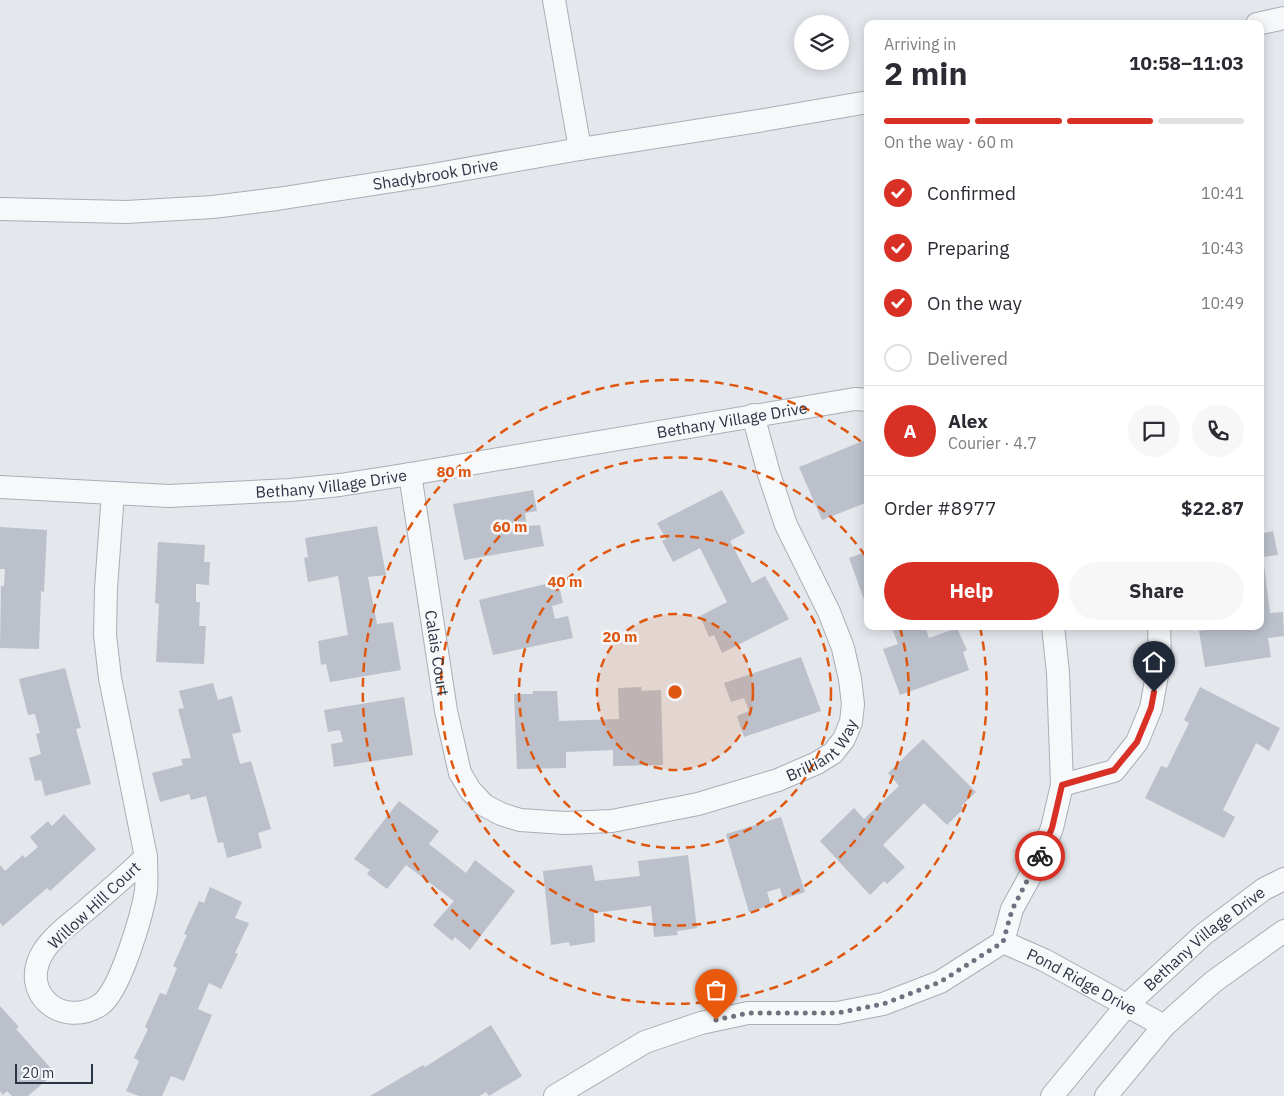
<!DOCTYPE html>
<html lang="en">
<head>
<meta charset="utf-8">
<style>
  :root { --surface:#fff; --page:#f7f7f7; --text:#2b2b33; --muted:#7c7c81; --line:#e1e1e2; --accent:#d93025 }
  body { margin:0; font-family:"IBM Plex Sans",sans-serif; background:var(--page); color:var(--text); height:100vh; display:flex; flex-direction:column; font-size:19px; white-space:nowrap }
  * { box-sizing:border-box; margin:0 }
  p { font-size:16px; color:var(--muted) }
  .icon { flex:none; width:28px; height:28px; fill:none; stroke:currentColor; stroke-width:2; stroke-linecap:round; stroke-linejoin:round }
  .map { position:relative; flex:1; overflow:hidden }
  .side { position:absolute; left:864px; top:20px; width:400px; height:610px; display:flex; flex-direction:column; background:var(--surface); border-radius:10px; box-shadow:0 2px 12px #0003 }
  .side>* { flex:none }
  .buttons { position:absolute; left:794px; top:15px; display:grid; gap:10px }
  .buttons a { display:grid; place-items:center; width:55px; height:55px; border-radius:50%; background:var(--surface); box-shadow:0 2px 12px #0003; font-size:25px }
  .scale { position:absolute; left:15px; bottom:12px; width:78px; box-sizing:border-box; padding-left:5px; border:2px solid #2b3445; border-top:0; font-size:14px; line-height:18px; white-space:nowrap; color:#2b3445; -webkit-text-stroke:4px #f4f6f9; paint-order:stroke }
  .pin { position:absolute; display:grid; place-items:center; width:42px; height:42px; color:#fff; margin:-51px -21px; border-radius:50% 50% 50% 0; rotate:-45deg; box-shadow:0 0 5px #0007 }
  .pin .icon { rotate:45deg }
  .courier { position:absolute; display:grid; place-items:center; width:50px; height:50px; margin:-25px; border:4px solid #d93025; border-radius:50%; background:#fff; color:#222; box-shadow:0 1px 6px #0007 }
  .overview em { font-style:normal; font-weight:800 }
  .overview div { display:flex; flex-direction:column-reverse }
  .overview { display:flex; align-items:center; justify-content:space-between; height:85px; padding:0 20px }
  h1 { font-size:32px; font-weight:800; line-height:38px }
  .bar { display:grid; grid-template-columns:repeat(4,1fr); gap:8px 5px; align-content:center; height:60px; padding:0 20px }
  .bar i { height:6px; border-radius:4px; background:var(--line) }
  .bar .current { background:var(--accent) }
  .bar p { grid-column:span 4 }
  .line { display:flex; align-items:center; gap:12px; padding:0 20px; border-top:1px solid var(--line) }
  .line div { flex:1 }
  .round { display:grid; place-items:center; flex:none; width:52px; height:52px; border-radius:26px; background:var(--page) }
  ol { padding:0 20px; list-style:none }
  li { display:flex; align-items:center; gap:15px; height:55px }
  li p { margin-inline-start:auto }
  li .icon { padding:5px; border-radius:50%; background:var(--accent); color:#fff; stroke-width:4 }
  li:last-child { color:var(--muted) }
  li i { width:28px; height:28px; border:2px solid var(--line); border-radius:50% }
  .cta { display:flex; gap:10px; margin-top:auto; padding:10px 20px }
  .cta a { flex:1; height:58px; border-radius:30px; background:var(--accent); color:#fff; font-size:20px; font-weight:800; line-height:58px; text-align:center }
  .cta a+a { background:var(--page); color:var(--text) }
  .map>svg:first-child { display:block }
</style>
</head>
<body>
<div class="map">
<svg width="1284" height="1096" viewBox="0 0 1284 1096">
  <rect width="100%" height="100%" fill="#e4e7ec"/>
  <g fill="#bbc0ca">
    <polygon points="868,439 868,502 822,520 799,467"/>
    <polygon points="533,490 537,511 525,513 527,526 540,525 544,546 464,560 453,504"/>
    <polygon points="722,490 745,533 730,541 752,583 765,576 789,619 722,653 714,635 709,637 700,616 727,602 700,548 673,562 662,541 666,539 657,523"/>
    <polygon points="377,526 386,575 368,577 377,624 393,622 401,670 330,682 326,664 321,665 318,641 348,635 338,576 308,582 304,558 308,557 305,538"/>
    <polygon points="0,527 47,530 44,592 41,591 39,649 0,648 1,586 4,586 5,569 0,569"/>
    <polygon points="1273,531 1278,555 1263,557 1270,613 1283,612 1284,636 1268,638 1271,657 1205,667 1199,631 1213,629 1213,626 1260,626 1260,534"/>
    <polygon points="158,542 205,545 204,562 210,562 209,585 196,584 196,602 200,602 199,626 206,626 204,664 156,662 159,604 155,603"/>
    <polygon points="868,551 868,608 867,608 849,558"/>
    <polygon points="558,581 563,603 552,606 555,619 568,616 573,638 493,655 479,600"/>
    <polygon points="891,626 925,626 929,638 957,628 967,650 963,652 969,670 900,695 883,649 898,644"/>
    <polygon points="801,657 821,711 744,737 737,716 749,711 744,698 731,702 724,683"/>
    <polygon points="65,668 81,728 76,729 91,784 45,796 41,780 35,781 29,758 41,754 36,734 40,733 35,714 28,715 19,679"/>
    <polygon points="213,683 218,700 232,696 241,732 232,734 240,764 251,761 271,829 258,833 262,848 227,858 223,842 218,843 206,796 191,800 189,794 160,802 152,773 183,765 181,759 191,758 178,709 184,708 179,691"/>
    <polygon points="641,687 642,691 661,690 663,765 613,766 613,750 566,752 566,768 517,769 514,694 533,694 533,691 557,691 559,721 619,719 618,688"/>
    <polygon points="1200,687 1280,728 1269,751 1256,743 1223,810 1235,817 1224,838 1145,798 1161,766 1167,768 1189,723 1184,720"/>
    <polygon points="404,697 413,755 334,767 331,744 343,742 340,730 328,732 324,710"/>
    <polygon points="923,739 976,792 961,806 964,808 947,825 924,803 883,845 905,867 887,884 884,881 870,895 820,841 854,808 864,819 899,786 888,773"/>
    <polygon points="399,801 439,831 429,844 466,873 475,860 515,891 470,950 455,937 452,941 433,925 454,901 406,865 387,889 367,874 370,870 354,859"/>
    <polygon points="64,814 96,849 50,891 47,888 3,926 0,923 0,865 5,871 23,855 25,858 38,847 30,837 48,821 52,826"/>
    <polygon points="781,817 805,892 783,899 780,888 767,892 771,905 749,912 726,834"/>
    <polygon points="688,855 697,928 677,931 678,935 654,937 651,906 594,913 595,942 570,946 569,942 551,945 543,871 592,865 595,881 640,876 638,861"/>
    <polygon points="210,887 242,902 235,918 249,923 235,953 238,954 221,989 209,983 198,1009 212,1015 184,1081 171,1076 162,1096 139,1096 126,1091 139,1061 134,1058 148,1029 145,1027 160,993 166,995 177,968 173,966 187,935 184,934 199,901 204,903"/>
    <polygon points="0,1006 19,1027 16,1029 55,1073 28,1096 12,1096 7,1091 3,1095 0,1091"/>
    <polygon points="491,1025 522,1076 489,1096 486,1092 479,1096 370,1096 423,1065 425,1067"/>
  </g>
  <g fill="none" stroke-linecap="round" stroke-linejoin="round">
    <defs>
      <g id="street">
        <polyline points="554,0 580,149"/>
        <polyline points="1257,24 1284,18"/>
        <path id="s1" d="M0 209 126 212 213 207 277 199 432 175 580 149 764 120 868 102"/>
        <path id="s2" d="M410 474 446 711 460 773 470 790 484 805 501 814 520 820 565 823 612 821 698 804 778 780 817 763 833 753 844 739 851 722 853 704 850 679 843 648 829 612 786 525 769 474 753 415"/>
        <path id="s3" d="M0 487 169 496 290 490 340 485 410 474 855 399 868 400"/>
        <polyline points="113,493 106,588 105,635 110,678 146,857"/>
        <polyline points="1062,785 1114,771 1137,742 1151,708 1160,659 1159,626"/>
        <path d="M146 857C146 868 147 880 146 891 142 915 120 992 100 1005 63 1029 18 994 43 952 53 936 70 924 84 912 105 894 126 876 146 857Z"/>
        <polyline points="1003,942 1012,909 1038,862 1052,828 1062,785 1058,673 1053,626"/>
        <path id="s4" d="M555 1096 645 1042 701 1023 748 1013H837L883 1004 940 982 1003 942 1044 960 1164 1026"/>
        <path id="s5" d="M1052 1096 1126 1006 1204 934 1264 889 1284 879"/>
        <polyline points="1106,1096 1164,1026 1213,982 1284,931"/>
      </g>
    </defs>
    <use href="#street" stroke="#a9aeb7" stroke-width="24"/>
    <use href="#street" stroke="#f7f8fa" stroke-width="22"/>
  </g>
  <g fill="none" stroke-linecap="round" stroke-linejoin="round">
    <polyline stroke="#6c737f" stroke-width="5" stroke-dasharray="0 9" points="716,1020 748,1013 837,1013 883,1004 940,982 1003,942 1012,910 1040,856"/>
    <polyline stroke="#d93025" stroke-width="6" points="1040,856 1052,828 1062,785 1114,770 1137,742 1151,708 1154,692"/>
  </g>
  <circle cx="675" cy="692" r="78" fill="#df570f" fill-opacity=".12"/>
  <g fill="none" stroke="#df570f" stroke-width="2.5" stroke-dasharray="9 6">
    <circle cx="675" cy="692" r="78"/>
    <circle cx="675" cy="692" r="156"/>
    <path d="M900 628A234 234 0 1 1 867 558"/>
    <path d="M980 627A312 312 0 1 1 867 446"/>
  </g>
  <g text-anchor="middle" stroke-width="5" stroke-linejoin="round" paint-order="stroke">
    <g font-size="16" fill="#2b3445" stroke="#f4f6f9">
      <text dy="6" stroke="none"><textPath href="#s1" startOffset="438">Shadybrook Drive</textPath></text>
      <text dy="6" stroke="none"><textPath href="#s3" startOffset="738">Bethany Village Drive</textPath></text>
      <text dy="6" stroke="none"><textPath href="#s3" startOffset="332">Bethany Village Drive</textPath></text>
      <text dy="6" stroke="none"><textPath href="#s2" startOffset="181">Calais Court</textPath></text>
      <text dy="6" stroke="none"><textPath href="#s2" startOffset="701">Brilliant Way</textPath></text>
      <text transform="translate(94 905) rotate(-43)" y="6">Willow Hill Court</text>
      <text dy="6" stroke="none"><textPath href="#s5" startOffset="220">Bethany Village Drive</textPath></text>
      <text dy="6" stroke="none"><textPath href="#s4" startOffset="572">Pond Ridge Drive</textPath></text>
    </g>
  </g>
  <circle cx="675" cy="692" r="8" fill="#df570f" stroke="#f4f6f9" stroke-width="2.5"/>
  <g font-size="15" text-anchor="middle" font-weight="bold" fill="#df570f" stroke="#f4f6f9" stroke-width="5" stroke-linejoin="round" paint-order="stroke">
    <text x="454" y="477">80 m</text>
    <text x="510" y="532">60 m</text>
    <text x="565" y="587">40 m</text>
    <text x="620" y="642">20 m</text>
  </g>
</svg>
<div class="buttons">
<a><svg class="icon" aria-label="layers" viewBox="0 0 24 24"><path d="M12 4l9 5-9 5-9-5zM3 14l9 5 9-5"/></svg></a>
</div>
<div class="scale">20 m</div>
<div class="pin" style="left:716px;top:1020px;background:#ea580c"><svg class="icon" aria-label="bag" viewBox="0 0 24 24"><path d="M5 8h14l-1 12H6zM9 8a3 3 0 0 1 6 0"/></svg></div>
<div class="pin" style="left:1154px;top:692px;background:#1f2937"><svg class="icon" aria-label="home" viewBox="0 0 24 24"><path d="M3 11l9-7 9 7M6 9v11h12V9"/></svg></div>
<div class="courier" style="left:1040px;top:856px"><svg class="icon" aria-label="bike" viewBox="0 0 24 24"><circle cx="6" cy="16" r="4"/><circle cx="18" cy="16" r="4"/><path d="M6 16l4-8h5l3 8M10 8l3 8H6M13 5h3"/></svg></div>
<section class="side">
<div class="overview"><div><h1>2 min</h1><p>Arriving in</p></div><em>10:58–11:03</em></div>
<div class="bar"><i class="current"></i><i class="current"></i><i class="current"></i><i></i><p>On the way · 60 m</p></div>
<ol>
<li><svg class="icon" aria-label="check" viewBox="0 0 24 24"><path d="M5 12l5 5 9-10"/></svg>Confirmed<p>10:41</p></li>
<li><svg class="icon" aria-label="check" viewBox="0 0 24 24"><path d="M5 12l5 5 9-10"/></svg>Preparing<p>10:43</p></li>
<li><svg class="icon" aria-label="check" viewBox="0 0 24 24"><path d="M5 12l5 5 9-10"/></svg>On the way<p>10:49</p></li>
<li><i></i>Delivered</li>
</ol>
<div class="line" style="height:90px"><b class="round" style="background:var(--accent);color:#fff">A</b><div><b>Alex</b><p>Courier · 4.7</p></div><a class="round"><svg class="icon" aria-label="chat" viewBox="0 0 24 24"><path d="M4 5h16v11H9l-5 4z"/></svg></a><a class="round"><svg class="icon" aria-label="phone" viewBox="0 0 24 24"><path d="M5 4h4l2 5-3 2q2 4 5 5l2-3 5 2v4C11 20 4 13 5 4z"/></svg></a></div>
<div class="line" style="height:65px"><div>Order #8977</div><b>$22.87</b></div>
<div class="cta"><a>Help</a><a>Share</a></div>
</section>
</div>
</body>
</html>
